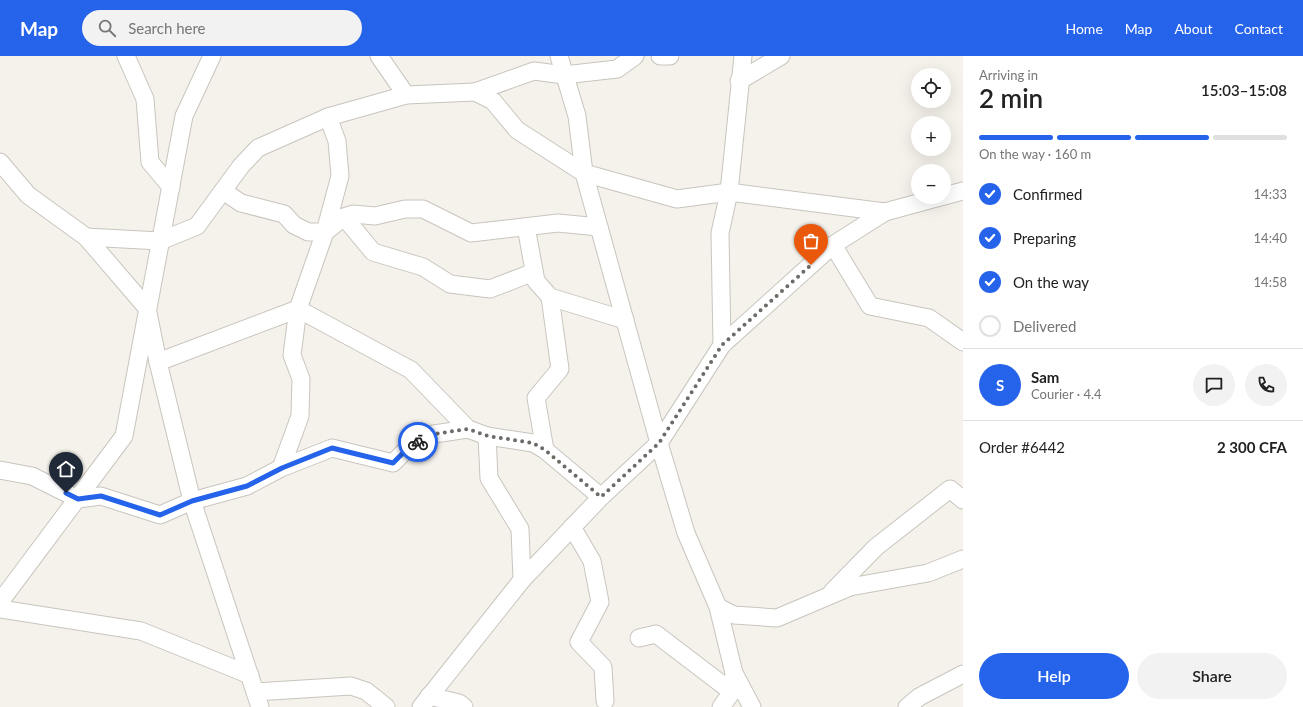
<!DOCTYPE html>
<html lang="en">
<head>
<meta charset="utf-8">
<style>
  :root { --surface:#fff; --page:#f2f2f2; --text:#222; --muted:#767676; --line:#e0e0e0; --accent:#2563eb }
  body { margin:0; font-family:Lato,sans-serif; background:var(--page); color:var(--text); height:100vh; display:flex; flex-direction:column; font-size:15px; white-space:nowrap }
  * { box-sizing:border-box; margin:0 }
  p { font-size:13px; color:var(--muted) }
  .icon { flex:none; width:22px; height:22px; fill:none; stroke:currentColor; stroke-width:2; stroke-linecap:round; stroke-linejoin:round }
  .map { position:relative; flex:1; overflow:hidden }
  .drawer { display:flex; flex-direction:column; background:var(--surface); width:340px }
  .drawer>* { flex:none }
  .tools { position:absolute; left:911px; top:12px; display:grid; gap:8px }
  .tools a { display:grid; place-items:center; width:40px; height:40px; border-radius:50%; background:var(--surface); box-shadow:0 4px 16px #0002; font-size:20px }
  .pin { position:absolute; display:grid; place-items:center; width:34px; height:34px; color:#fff; margin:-41px -17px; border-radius:50% 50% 50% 0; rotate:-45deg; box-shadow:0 0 4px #0007 }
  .pin .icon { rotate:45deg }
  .courier { position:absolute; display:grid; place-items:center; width:40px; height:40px; margin:-20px; border:3px solid #2563eb; border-radius:50%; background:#fff; color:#222; box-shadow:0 1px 5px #0007 }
  .summary em { font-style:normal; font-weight:600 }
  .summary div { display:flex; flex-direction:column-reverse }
  .summary { display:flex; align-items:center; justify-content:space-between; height:68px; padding:0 16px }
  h1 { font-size:26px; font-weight:600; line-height:30px }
  .bar { display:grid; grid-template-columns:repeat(4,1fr); gap:6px 4px; align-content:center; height:48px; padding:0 16px }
  .bar i { height:5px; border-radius:3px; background:var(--line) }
  .bar .current { background:var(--accent) }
  .bar p { grid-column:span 4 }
  .line { display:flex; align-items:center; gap:10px; padding:0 16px; border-top:1px solid var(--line) }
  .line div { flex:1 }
  .round { display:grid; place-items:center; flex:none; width:42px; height:42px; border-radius:21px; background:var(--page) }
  ol { padding:0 16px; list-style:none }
  li { display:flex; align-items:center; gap:12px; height:44px }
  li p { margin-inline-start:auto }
  li .icon { padding:4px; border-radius:50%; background:var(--accent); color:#fff; stroke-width:4 }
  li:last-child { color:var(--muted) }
  li i { width:22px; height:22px; border:2px solid var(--line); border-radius:50% }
  .action { display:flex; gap:8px; margin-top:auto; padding:8px 16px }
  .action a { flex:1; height:46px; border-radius:24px; background:var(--accent); color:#fff; font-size:16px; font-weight:600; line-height:46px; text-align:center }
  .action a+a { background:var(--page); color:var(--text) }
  header { display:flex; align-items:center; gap:24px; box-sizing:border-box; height:56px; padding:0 20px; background:var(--accent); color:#fff }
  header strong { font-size:19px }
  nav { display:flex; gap:22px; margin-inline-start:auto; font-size:14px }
  .search { width:280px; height:36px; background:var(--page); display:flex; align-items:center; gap:10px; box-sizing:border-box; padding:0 14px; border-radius:22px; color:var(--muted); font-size:15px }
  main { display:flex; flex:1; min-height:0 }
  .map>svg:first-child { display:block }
</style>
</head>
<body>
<header>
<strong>Map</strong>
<div class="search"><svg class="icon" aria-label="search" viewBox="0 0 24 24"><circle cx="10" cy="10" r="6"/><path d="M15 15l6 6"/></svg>Search here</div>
<nav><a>Home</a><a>Map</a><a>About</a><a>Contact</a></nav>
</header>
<main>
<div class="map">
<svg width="963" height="651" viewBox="0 0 963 651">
  <rect width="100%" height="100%" fill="#f5f2eb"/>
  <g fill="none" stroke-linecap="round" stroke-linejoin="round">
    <defs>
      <g id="minor">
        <polyline points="126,0 145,43 150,106 171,131"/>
        <polyline points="379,0 406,39"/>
        <polyline points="559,0 577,60 584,117 659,387 686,477 718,551 734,617 732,636 721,651"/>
        <polyline points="660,0 670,0"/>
        <polyline points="739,25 781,0"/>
        <polyline points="475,36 534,15 564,19 617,13 635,0"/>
        <polyline points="0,106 28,139 86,181 147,252 158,306 192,445 260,651"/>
        <polyline points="223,135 241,147 284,158 294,169 308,176 325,176 344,161 353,158 375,160 405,153 423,153 471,177 558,167 599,171"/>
        <polyline points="944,140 963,135"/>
        <polyline points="344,161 373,196 423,211 450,228 490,233 534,216"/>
        <polyline points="526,171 536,225 550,241 625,264"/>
        <polyline points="86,181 160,185 197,170 241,110 258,92 328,61 406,39 475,36 493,45 517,74 584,117 677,143 729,136 885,156"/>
        <polyline points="833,189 870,250 929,262 963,286"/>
        <polyline points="722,289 720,177 729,136 743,0"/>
        <polyline points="158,306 298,253 411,314 468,373 487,380 533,387 545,394 601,441"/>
        <polyline points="487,380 489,422 520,473 522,524"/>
        <polyline points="545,394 536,342 560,313 550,241"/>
        <polyline points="281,412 300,360 301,323 292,299 298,253 325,176 340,120 337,85 328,61"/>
        <polyline points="0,414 32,420 78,443 101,440 160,459 192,445 247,430 281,412 332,392 393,407 411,389 434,378 468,373"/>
        <polyline points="572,471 592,505 600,546 579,586 603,611 605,645"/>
        <polyline points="832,536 876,491 950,433 963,444"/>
        <polyline points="0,546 124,380 184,60 212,0"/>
        <polyline points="718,551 734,559 777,562 850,531 928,517 963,503"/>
        <polyline points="0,553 141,575 250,619"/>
        <polyline points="639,582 656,578 732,636"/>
        <polyline points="734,617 752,651"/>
        <polyline points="255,636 351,630 366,635 386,651"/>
        <polyline points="429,640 459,647 464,651"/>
        <polyline points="421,651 522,524 601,441 659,387 722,289 833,189 885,156 940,141"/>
        <polyline points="907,651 919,641 963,618"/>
      </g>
    </defs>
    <use href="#minor" stroke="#c8c5be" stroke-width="19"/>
    <use href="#minor" stroke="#fff" stroke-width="17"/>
  </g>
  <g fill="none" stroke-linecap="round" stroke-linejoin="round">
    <polyline stroke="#6d6b67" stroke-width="4" stroke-dasharray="0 7.2" points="418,386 434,378 468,373 488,380 533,387 545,394 601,441 659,387 722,289 811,209"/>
    <polyline stroke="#2563eb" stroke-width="5" points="66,437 78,443 101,440 160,459 192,445 247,430 282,412 332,392 393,407 411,389 418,386"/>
  </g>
</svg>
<div class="tools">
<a><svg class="icon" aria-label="locate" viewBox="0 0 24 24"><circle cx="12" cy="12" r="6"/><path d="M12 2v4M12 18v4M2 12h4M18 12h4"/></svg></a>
<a>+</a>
<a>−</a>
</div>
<div class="pin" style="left:811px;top:209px;background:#ea580c"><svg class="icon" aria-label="bag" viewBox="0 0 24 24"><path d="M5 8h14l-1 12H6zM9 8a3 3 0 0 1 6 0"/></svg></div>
<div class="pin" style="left:66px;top:437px;background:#1f2937"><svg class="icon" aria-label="home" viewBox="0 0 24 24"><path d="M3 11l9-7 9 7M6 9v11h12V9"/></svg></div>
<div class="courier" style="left:418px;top:386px"><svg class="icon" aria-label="bike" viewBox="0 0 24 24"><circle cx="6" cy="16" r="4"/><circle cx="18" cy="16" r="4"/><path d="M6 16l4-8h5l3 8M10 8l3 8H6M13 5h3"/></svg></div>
</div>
<section class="drawer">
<div class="summary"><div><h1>2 min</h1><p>Arriving in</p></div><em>15:03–15:08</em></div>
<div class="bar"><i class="current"></i><i class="current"></i><i class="current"></i><i></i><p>On the way · 160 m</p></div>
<ol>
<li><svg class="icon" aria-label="check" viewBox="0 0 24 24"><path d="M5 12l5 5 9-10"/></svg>Confirmed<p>14:33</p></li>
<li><svg class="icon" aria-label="check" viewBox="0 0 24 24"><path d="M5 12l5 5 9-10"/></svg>Preparing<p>14:40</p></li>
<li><svg class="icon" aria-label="check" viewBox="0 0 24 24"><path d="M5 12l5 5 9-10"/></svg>On the way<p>14:58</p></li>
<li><i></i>Delivered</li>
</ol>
<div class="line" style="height:72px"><b class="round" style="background:var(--accent);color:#fff">S</b><div><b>Sam</b><p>Courier · 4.4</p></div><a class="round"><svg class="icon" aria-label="chat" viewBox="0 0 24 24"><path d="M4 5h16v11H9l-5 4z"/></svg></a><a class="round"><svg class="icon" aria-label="phone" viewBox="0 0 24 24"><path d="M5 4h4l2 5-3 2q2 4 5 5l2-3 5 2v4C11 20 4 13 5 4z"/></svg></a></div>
<div class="line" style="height:52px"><div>Order #6442</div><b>2 300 CFA</b></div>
<div class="action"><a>Help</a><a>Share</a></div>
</section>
</main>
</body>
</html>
